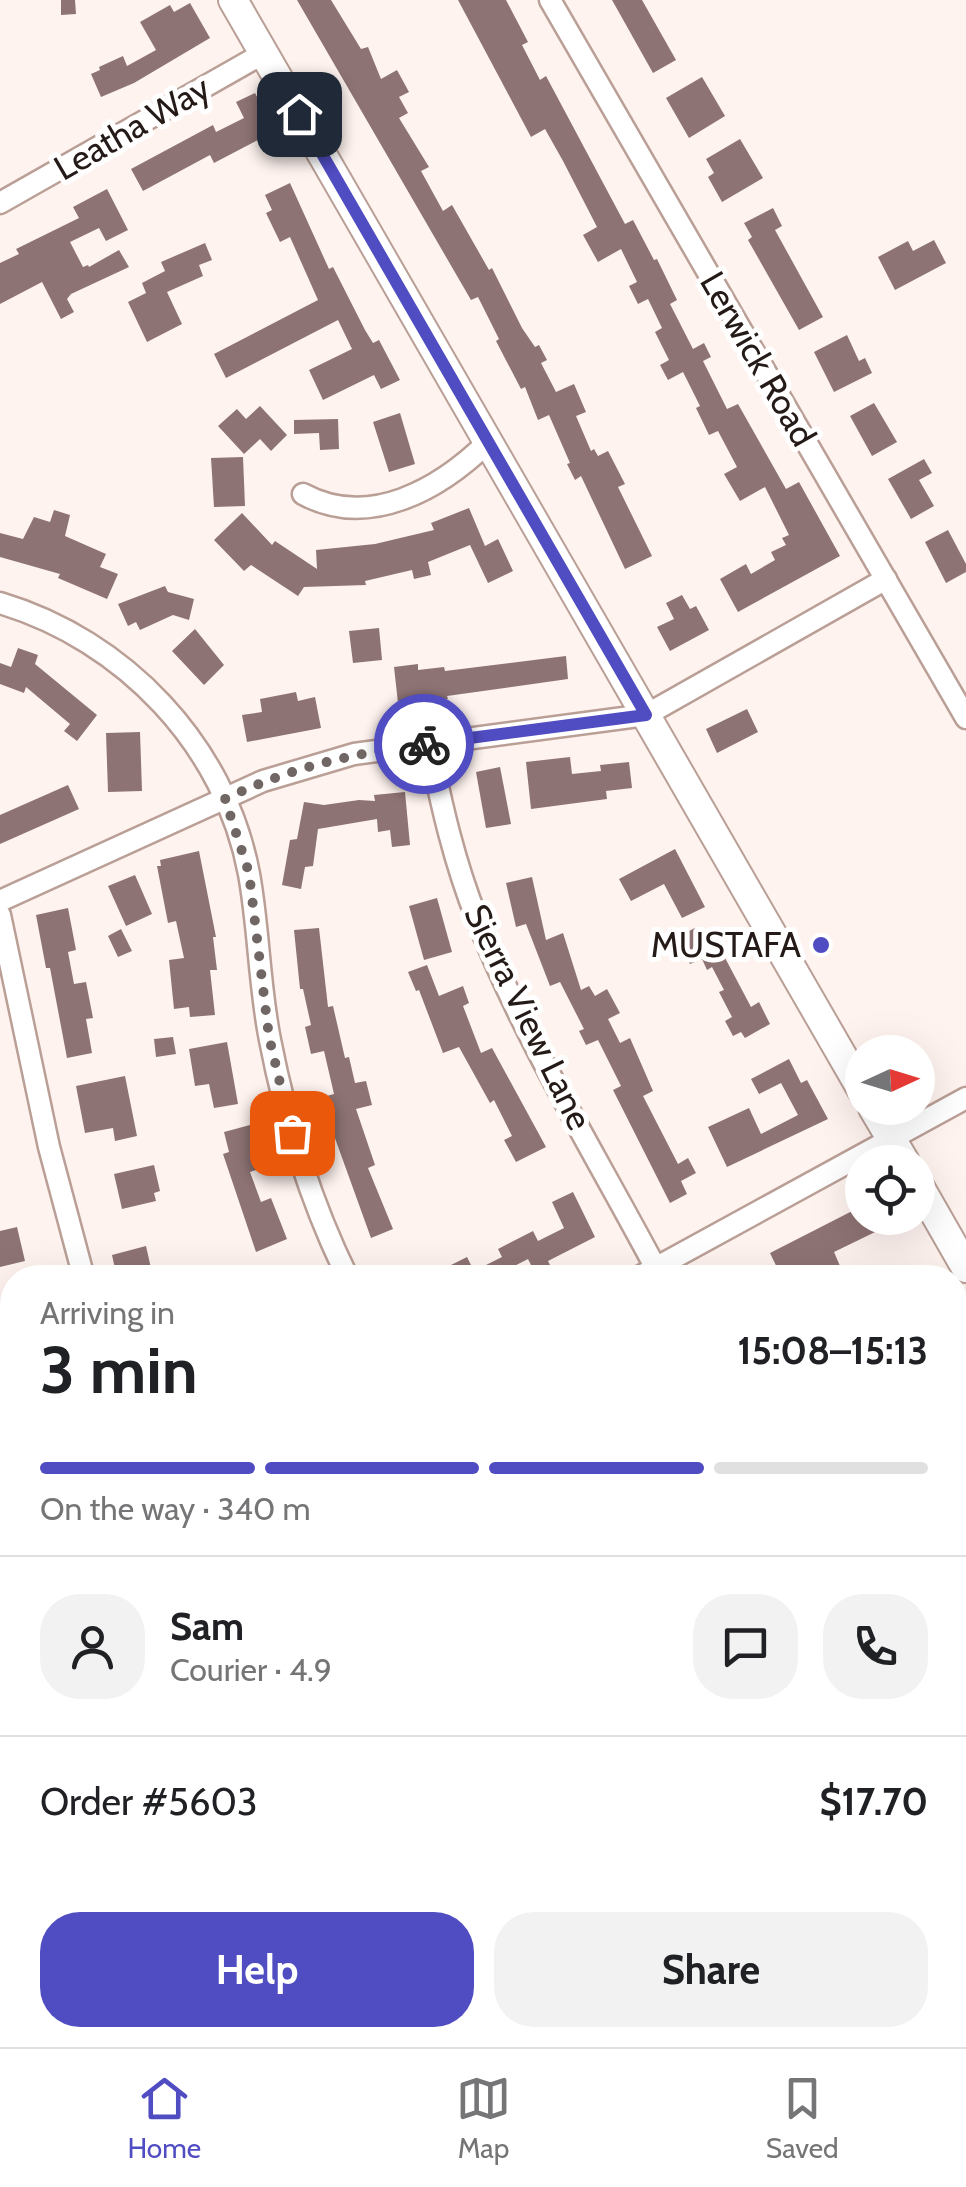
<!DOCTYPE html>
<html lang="en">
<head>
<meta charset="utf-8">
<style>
  :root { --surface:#fff; --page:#f2f2f2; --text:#202124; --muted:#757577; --line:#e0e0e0; --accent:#504cc2 }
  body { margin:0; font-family:Cabin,sans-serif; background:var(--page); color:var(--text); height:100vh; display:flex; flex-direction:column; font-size:38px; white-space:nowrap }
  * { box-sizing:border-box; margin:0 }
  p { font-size:32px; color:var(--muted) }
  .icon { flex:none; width:55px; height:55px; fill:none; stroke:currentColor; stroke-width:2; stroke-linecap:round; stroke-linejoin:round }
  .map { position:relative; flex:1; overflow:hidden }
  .sheet { position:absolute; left:0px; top:1265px; width:968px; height:782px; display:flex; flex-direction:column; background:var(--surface); border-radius:40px 40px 0 0; box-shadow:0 10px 40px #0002 }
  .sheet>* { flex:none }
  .needle { width:65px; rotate:86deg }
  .buttons { position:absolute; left:845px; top:1035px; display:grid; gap:20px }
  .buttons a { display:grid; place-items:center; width:90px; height:90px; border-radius:50%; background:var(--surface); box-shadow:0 10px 40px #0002; font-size:50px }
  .pin { position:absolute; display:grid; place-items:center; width:85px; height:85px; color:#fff; margin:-42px; border-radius:20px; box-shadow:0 5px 15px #0006 }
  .courier { position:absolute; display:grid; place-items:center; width:100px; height:100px; margin:-50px; border:8px solid #504cc2; border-radius:50%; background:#fff; color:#222; box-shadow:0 2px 12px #0007 }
  .overview em { font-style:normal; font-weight:800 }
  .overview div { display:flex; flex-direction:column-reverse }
  .overview { display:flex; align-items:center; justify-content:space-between; height:170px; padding:0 40px }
  h1 { font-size:65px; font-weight:800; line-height:75px }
  .bar { display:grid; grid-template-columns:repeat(4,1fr); gap:15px 10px; align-content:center; height:120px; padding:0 40px }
  .bar i { height:12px; border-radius:8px; background:var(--line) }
  .bar .on { background:var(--accent) }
  .bar p { grid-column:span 4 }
  .line { display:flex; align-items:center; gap:25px; padding:0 40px; border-top:2px solid var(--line) }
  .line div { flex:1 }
  .round { display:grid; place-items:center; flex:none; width:105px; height:105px; border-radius:40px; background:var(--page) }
  .primary-button { display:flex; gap:20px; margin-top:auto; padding:20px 40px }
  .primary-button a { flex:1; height:115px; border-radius:40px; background:var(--accent); color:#fff; font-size:40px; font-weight:800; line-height:115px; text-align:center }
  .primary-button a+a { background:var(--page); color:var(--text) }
  .dock { display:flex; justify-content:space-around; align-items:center; height:140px; border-top:2px solid var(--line); background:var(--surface); font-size:28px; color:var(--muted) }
  .dock a { display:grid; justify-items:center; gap:5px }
  .dock .on { color:var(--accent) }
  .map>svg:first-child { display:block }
</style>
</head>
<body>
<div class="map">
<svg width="966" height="2047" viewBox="0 0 966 2047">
  <rect width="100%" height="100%" fill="#fef3ef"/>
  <g fill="#8e7374">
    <polygon points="61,0 75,0 76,14 61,15"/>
    <polygon points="297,0 331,0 361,49 368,47 381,79 397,70 409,92 399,97 408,113 399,118 429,167 421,171 443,211 452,205 489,270 492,268 522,328 535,347 539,345 547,360 541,363 556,392 574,384 586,412 576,416 591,451 594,449 598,456 608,451 625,484 618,487 652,556 625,569 581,476 575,480 567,464 570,463 549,415 538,420 525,387 521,389 496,341 499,339 478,297 471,300"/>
    <polygon points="458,0 506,0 528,42 522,45 540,80 546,76 625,224 633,220 654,260 657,259 677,300 670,304 693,349 704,343 711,357 703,361 727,409 738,404 786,489 799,482 840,556 738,612 720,579 746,564 751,574 775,560 771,552 786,545 782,538 789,535 765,487 740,501 724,474 737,467 718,431 709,435 696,408 700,406 683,372 668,380 660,365 669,360 655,332 662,328 648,299 638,304 629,286 637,282 621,249 598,262 583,235 597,227 563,161 545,129 531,137"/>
    <polygon points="612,0 642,0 676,60 653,73"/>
    <polygon points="190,3 210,38 134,83 101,97 91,74 100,70 99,67 123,56 127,66 156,50 140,22 170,5 174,12"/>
    <polygon points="702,77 725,116 689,138 666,98"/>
    <polygon points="255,93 275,131 214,163 210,155 143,191 131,169 213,125 216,132 244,118 236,102"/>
    <polygon points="740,139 763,178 722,202 708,177 714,173 706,159"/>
    <polygon points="290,183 329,269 333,267 365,330 373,343 379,340 400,380 381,389 374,375 323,400 309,370 352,349 338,320 226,378 214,354 318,300 290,237 280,242 266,213 272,210 265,195"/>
    <polygon points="107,189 128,230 106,241 99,228 70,242 83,267 88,265 89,267 119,250 129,267 71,294 67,299 74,312 61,319 42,282 0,304 0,263 19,254 16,249 79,218 73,207"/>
    <polygon points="773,208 782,226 775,230 823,317 799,330 748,240 752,237 744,223"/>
    <polygon points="934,240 946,263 895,290 878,257 908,241 913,251"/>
    <polygon points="205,243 212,260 199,265 203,276 167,292 182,324 147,342 128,302 146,293 142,283 165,271 161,262"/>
    <polygon points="847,335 859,361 865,358 872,373 834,392 814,352"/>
    <polygon points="874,403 897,442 872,456 850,416"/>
    <polygon points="260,406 287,435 271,451 260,439 244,454 218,426 237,409 246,419"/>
    <polygon points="400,413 415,464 389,472 373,422"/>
    <polygon points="338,419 339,449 320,450 319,433 294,434 294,420"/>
    <polygon points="243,457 245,506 214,507 211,458"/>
    <polygon points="924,459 932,473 919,480 934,506 911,519 888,479"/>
    <polygon points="469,508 485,546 498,539 513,571 488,583 470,545 428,562 431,575 414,579 412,570 365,581 366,585 304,587 298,596 251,565 244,571 214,540 242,513 272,545 275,541 317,569 316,550 375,544 434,530 431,523"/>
    <polygon points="54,510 70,515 65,536 106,554 100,567 118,574 107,599 58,578 60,574 0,557 0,533 23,539 34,517 50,522"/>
    <polygon points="948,530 966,564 966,572 946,583 925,542"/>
    <polygon points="165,586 168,592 194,599 189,620 173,615 140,630 136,622 128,626 118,604"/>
    <polygon points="682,595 690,609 696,606 709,630 670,651 657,627 674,619 666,603"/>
    <polygon points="379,628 382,660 353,663 349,631"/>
    <polygon points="195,629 224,665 204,685 172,651"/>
    <polygon points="18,648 38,655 35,664 97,715 77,741 64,731 70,724 26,687 24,693 0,684 0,663 11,667"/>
    <polygon points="566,656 568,679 447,696 448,699 419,702 420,710 399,712 394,667 418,664 418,670 444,667 445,671"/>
    <polygon points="296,692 298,701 315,697 321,728 247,742 242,715 262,712 260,699"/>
    <polygon points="747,709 758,732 717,753 706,729"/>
    <polygon points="140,732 142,791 108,792 106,733"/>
    <polygon points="570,757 572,774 601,771 600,765 629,762 632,788 606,791 607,799 531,809 526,762"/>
    <polygon points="500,767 511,824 486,828 476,772"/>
    <polygon points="68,785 79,809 0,844 0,815"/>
    <polygon points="405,792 410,845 392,847 390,830 378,832 377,819 318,829 313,866 305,867 301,889 282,885 290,840 297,839 304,802 324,805 359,800 375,801 374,795"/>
    <polygon points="675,849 705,907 682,918 664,884 631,901 619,879"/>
    <polygon points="199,851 216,937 213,937 217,970 210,970 215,1015 190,1017 189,1007 174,1009 169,960 184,958 176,921 168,923 157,866 161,866 160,860"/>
    <polygon points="135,875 152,914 126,926 108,886"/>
    <polygon points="532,877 546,940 563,933 581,990 589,986 595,996 607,989 620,1013 608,1019 620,1043 630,1038 653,1091 643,1096 678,1164 688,1158 696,1173 681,1181 687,1194 670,1203 613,1090 621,1086 598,1040 586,1045 579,1031 584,1029 560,982 550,986 526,924 516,927 506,883"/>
    <polygon points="437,898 452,952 424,960 409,906"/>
    <polygon points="68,908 76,950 68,952 74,984 86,982 93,1018 86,1019 92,1053 67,1058 50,968 46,968 36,915"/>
    <polygon points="319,928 328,1007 333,1006 345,1058 349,1057 355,1083 366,1081 372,1105 356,1109 375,1165 368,1168 393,1229 371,1238 327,1116 323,1097 334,1094 324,1051 311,1054 305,1027 311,1025 303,989 300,989 294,930"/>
    <polygon points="695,928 702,943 714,937 751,1007 759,1002 770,1024 745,1038 741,1032 733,1036 725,1021 732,1017 719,992 724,990 712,967 707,970 702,959 690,964 677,937"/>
    <polygon points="121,929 132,951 118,957 108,936"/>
    <polygon points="427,965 439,996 463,986 469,1003 463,1006 481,1053 492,1048 546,1147 516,1162 504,1140 512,1136 494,1100 490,1103 459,1047 443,1053 419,990 416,991 408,972"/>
    <polygon points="173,1037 176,1054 156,1057 154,1039"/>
    <polygon points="227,1042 238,1104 214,1108 209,1084 195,1086 189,1049"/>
    <polygon points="789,1059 801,1083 807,1080 828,1119 727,1167 708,1127 749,1108 761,1134 798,1115 781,1083 759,1094 751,1079"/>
    <polygon points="125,1076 137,1136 115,1141 113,1128 85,1133 76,1086"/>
    <polygon points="250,1125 262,1168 250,1172 261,1202 271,1198 287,1239 256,1252 223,1154 229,1152 224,1132"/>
    <polygon points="154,1165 160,1191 154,1193 156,1201 122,1209 114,1174"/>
    <polygon points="573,1192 595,1237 548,1261 550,1265 535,1273 528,1259 491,1278 454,1278 449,1266 467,1257 474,1271 502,1257 498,1249 533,1231 538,1241 564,1228 552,1202"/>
    <polygon points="862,1206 862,1218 904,1218 834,1252 840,1266 816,1278 782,1278 770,1253"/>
    <polygon points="17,1227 25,1261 0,1267 0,1231"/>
    <polygon points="146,1246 153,1277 117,1278 112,1255"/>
  </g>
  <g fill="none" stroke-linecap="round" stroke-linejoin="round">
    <defs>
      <g id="minor">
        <polyline points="550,0 966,718"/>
        <polyline points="0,203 264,53"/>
        <path d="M303 494C369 530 440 489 488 442"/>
        <path d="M0 603C124 640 225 745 249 874 259 929 259 985 270 1040 286 1122 311 1203 348 1278"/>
        <path d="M429 744C441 803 454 862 477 919 525 1042 599 1160 661 1278"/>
        <polyline points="0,901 263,781 354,754 646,715 886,579"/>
        <polyline points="0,915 49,1147 84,1278"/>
        <polyline points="637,1278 966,1098"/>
        <polyline points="0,1553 12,1550"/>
        <polyline points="545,2035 546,2047"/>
        <polyline points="688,2035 689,2047"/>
      </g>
      <g id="tertiary">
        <polyline points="233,0 862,1090"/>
        <polyline points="873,1108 905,1162"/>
        <polyline points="918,1184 966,1268"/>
      </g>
      <g id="primary">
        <polyline points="955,1968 966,1967"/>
        <polyline points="955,2007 966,2006"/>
        <polyline points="0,2028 12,2028"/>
        <polyline points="347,2047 513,2035"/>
      </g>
    </defs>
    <use href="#minor" stroke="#ba9f96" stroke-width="25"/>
    <use href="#tertiary" stroke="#ba9f96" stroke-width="32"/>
    <use href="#primary" stroke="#ba9f96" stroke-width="38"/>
    <use href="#minor" stroke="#fff" stroke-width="20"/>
    <use href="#tertiary" stroke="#fff" stroke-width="28"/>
    <use href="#primary" stroke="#fff" stroke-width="32"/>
  </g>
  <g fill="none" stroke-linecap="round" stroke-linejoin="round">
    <path stroke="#706663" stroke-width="10" stroke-dasharray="0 18" d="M292 1133 269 1037 249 873 225 799C292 767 351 754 424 744"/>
    <polyline stroke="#504cc2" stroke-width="12" points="299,114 646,715 424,744"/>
  </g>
  <circle fill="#504cc2" stroke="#fff" stroke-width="4" cx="821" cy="945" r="10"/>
  <g text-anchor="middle" stroke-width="10" stroke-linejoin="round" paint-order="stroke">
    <g font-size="35" fill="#241a17" stroke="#fff">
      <text transform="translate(132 128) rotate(-30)" y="12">Leatha Way</text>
      <text transform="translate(758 359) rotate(60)" y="12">Lerwick Road</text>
      <text transform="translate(528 1017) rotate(64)" y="12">Sierra View Lane</text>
    </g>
    <g font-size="35" fill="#241a17" stroke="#fff" text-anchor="end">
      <text x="801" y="957">MUSTAFA</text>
    </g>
  </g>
</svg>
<div class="buttons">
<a><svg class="needle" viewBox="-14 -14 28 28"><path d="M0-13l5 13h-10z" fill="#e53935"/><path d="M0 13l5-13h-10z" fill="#757577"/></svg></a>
<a><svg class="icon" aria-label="locate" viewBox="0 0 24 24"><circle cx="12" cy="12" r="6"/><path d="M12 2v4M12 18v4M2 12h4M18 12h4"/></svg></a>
</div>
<div class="pin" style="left:292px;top:1133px;background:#ea580c"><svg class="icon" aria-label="bag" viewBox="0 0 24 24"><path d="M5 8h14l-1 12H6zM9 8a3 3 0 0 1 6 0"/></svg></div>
<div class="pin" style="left:299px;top:114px;background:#1f2937"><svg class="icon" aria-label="home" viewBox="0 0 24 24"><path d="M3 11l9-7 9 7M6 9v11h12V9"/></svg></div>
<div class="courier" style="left:424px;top:744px"><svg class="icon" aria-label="bike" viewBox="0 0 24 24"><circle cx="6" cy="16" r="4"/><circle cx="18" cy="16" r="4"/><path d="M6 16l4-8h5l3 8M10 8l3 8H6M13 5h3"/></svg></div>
<section class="sheet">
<div class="overview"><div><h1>3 min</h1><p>Arriving in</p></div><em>15:08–15:13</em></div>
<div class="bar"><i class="on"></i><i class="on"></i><i class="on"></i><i></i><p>On the way · 340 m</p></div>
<div class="line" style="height:180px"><a class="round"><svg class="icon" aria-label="person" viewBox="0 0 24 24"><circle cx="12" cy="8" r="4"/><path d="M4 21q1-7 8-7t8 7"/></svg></a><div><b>Sam</b><p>Courier · 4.9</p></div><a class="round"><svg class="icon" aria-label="chat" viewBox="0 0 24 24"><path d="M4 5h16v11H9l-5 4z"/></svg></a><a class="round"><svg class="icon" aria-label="phone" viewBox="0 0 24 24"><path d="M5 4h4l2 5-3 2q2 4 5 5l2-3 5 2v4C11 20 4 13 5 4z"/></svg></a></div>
<div class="line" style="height:130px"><div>Order #5603</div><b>$17.70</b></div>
<div class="primary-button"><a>Help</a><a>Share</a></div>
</section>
</div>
<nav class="dock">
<a class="on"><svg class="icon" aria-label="home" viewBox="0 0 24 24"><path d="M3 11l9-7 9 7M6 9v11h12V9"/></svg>Home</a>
<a><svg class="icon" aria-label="map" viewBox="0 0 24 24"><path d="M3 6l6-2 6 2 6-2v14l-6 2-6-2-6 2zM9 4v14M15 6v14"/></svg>Map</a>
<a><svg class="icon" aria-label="saved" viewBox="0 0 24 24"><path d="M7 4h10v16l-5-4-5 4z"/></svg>Saved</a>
</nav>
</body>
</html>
